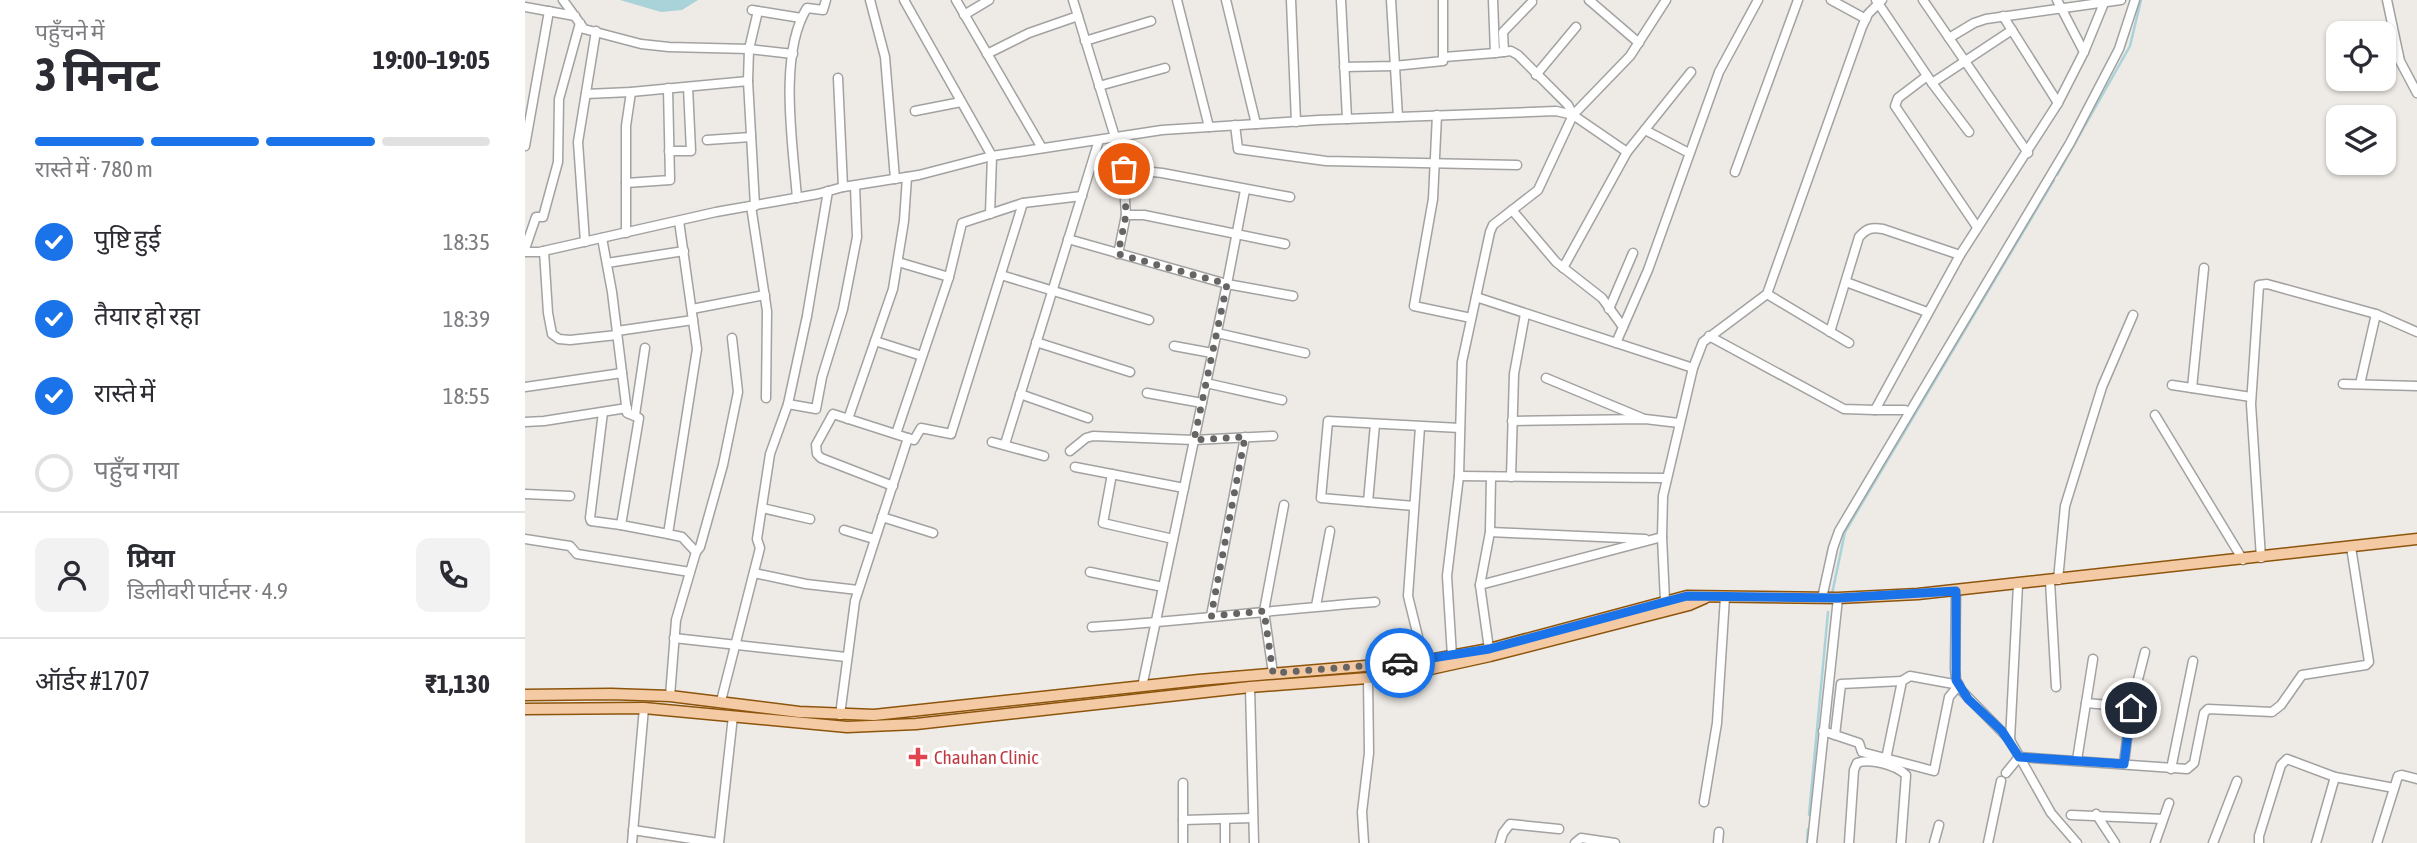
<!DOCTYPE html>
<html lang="hi">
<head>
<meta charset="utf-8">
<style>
  :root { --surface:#fff; --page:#f2f2f3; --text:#2b2b33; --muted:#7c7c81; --line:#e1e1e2; --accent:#1a73e8 }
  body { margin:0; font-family:"Asap Condensed","Noto Sans Devanagari",sans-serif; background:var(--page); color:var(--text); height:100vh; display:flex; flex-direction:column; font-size:26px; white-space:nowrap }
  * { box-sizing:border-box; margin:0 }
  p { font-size:23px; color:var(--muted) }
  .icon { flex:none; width:38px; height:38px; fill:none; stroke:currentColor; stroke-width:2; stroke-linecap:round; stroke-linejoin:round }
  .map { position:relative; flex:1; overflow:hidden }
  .sheet { display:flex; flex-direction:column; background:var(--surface); width:525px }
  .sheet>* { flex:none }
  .controls { position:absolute; left:1801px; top:21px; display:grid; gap:14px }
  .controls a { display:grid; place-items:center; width:70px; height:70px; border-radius:14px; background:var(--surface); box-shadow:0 2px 5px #0004; font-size:35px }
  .pin { position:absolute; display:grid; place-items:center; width:60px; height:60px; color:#fff; margin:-30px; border:4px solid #fff; border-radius:50%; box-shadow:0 2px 7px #0007 }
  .courier { position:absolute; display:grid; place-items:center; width:70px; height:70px; margin:-35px; border:5px solid #1a73e8; border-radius:50%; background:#fff; color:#222; box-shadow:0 2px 9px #0007 }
  .headline em { font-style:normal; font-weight:700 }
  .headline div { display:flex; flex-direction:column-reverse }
  .headline { display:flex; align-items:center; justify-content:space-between; height:119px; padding:0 35px }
  h1 { font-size:46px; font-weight:700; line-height:52px }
  .bar { display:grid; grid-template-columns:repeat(4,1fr); gap:10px 7px; align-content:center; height:84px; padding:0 35px }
  .bar i { height:9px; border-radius:5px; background:var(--line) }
  .bar .selected { background:var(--accent) }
  .bar p { grid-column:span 4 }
  .line { display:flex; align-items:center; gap:18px; padding:0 35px; border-top:2px solid var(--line) }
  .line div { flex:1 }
  .round { display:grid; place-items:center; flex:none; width:74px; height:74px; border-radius:14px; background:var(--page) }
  ol { padding:0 35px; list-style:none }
  li { display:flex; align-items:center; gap:21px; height:77px }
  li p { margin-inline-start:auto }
  li .icon { padding:7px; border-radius:50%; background:var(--accent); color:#fff; stroke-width:4 }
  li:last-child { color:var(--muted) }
  li i { width:38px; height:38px; border:4px solid var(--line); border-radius:50% }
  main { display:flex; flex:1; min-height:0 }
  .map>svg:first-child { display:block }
</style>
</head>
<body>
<main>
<section class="sheet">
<div class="headline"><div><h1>3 मिनट</h1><p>पहुँचने में</p></div><em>19:00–19:05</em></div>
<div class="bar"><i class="selected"></i><i class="selected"></i><i class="selected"></i><i></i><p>रास्ते में · 780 m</p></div>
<ol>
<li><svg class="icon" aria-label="check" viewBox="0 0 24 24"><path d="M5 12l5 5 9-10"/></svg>पुष्टि हुई<p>18:35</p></li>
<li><svg class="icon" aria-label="check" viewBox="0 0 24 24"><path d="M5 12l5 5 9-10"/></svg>तैयार हो रहा<p>18:39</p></li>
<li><svg class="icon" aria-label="check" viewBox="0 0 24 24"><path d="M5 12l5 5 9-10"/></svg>रास्ते में<p>18:55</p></li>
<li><i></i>पहुँच गया</li>
</ol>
<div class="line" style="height:126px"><a class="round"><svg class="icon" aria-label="person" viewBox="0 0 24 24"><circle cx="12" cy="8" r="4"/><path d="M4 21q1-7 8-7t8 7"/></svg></a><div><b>प्रिया</b><p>डिलीवरी पार्टनर · 4.9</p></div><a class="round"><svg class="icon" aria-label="phone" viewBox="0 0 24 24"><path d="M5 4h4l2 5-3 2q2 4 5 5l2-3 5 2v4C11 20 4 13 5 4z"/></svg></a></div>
<div class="line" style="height:91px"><div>ऑर्डर #1707</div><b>₹1,130</b></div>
</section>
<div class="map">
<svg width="1892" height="843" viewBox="0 0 1892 843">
  <rect width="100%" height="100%" fill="#eeeae5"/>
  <polygon fill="#a9d3d9" points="95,0 173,0 157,10 136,12"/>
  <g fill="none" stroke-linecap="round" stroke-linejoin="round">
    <g stroke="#a9d3d9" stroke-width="2.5">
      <polyline points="1532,175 1605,46 1616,0"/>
      <polyline points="1307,594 1320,532 1529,180"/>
      <polyline points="1284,815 1303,612"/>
      <polyline points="1282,843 1283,829"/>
    </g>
    <defs>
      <g id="minor">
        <polyline points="38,0 59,29 116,44 144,47 224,49 268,54"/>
        <polyline points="345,0 360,57 370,179"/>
        <polyline points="379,0 467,156 465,214"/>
        <polyline points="431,0 517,148"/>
        <polyline points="548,0 590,137"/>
        <polyline points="652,0 684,127"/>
        <polyline points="701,0 731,124"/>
        <polyline points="766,0 771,122"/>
        <polyline points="816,0 822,119"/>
        <polyline points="866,0 873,117"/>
        <polyline points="968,0 970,53 986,51 993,55 1043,105 1048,115"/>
        <polyline points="1064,0 1114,43"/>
        <polyline points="1306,0 1341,19"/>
        <polyline points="1351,0 1407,83 1444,132"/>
        <polyline points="1398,0 1503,153"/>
        <polyline points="1532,0 1559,52"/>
        <polyline points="1862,0 1875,61 1892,93"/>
        <polyline points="0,7 50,16"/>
        <polyline points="227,10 276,18"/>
        <polyline points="439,15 464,0"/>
        <polyline points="1478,16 1533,103"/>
        <polyline points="1424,38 1449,23 1461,19 1596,0"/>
        <polyline points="560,41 626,21"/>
        <polyline points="979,52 978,32 1007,2"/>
        <polyline points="462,54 504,33 553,16"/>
        <polyline points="919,57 970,53"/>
        <polyline points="819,67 869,66 918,61 918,0"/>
        <polyline points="1011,75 1051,27"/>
        <polyline points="1402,76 1373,98 1370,106 1452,227"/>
        <polyline points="313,78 318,187"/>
        <polyline points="223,81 224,49 233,11"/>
        <polyline points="1407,83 1487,30"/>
        <polyline points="574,86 640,68"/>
        <polyline points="61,94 106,92 223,81 230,206"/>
        <polyline points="390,111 436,102"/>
        <polyline points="912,115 908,199 889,306 946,318"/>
        <polyline points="710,125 713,149 801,161 992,165"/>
        <polyline points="1120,130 1164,153"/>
        <polyline points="182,140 226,137"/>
        <polyline points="0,146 24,11"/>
        <polyline points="144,151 166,151 163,87"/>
        <polyline points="1210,172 1273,0"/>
        <polyline points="101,183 145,180 143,88"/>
        <path d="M272 198C268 146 253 54 282 8L298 10 301 0"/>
        <polyline points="226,206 242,311 241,398"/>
        <polyline points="987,210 1031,262 1077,298 1098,327 1091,343"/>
        <polyline points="601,215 598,171 600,169 637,173 765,197"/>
        <polyline points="101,233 101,126 106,92"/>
        <polyline points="77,238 87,292 102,413 114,418 96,525 143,534"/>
        <polyline points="543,239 702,284 768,296"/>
        <polyline points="60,242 53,142 71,31"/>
        <polyline points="0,249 11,217 18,217 33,162 34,99 55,23"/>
        <polyline points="19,251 23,313 27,334 34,339 45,340 92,335"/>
        <polyline points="0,252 14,252 191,212 293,194 318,187 394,175 467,156 637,130 794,120 1031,111 1048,115 1102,152"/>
        <polyline points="593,254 601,215 619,215 760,244"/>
        <polyline points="373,262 424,277"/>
        <polyline points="82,263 159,251"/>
        <polyline points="1038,268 1102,152 1166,72"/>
        <polyline points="476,275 624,320"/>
        <polyline points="1321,282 1402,312"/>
        <polyline points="1242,294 1324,343"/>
        <polyline points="951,297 1168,368"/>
        <polyline points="167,309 240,295"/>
        <polyline points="1084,309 1108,253"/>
        <polyline points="1098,327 1123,270 1194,72 1233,0"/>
        <polyline points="92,331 168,320"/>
        <path d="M1305 332 1334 237C1342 228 1347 227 1358 229L1435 255"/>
        <polyline points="692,333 780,353"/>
        <polyline points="1184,336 1319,409 1350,410 1435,255 1533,103 1559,52 1579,3"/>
        <polyline points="350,341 397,356"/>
        <polyline points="511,342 605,372"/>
        <polyline points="649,346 687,353"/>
        <polyline points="1021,378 1117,418"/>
        <polyline points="681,383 757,400"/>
        <polyline points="1818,384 1892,386"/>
        <polyline points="1835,384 1851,314 1892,332"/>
        <polyline points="1647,385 1726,397"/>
        <polyline points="0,387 97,373"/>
        <polyline points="1667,388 1679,268"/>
        <polyline points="622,393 677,403"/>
        <polyline points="495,394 563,418"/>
        <polyline points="263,404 291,409 297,377 318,309 332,237 330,186"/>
        <polyline points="1350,410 1380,410"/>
        <polyline points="78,412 65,518 66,521 96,525"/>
        <polyline points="110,415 120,348"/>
        <polyline points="1630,415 1718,560"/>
        <polyline points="323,419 368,289 379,221 382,177"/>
        <polyline points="987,421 1120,419 1154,423"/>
        <polyline points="0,422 19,421 102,408"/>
        <polyline points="895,427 883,596 899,661"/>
        <polyline points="371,434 424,277 437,223 498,203 557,196"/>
        <polyline points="467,442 519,456"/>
        <polyline points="480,444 574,140"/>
        <polyline points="545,451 561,438 568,436 669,440 748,436"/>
        <polyline points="550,467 659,488"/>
        <polyline points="587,474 578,523 648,539"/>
        <polyline points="934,476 1141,478"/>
        <polyline points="986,477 989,374 1000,314"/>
        <polyline points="368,486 296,458 292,454 291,445 308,414 389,440 396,428 426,434 498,203"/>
        <polyline points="0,494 45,496"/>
        <polyline points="843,502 850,424"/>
        <polyline points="889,506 796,498 803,421 935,428"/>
        <polyline points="237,508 285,519"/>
        <polyline points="357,517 408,533"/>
        <polyline points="319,530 349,539"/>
        <polyline points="965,532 1120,539"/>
        <polyline points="0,539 45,546 52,554 165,572"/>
        <polyline points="171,552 175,547 198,465 213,392 207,338"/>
        <polyline points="1736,558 1726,404 1734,285 1742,284 1851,314"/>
        <polyline points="565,572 638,587"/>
        <polyline points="229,573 281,584 333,590"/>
        <polyline points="1533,580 1540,506 1577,387 1608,315"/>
        <polyline points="1525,581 1531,687"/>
        <polyline points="955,585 1137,537"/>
        <polyline points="1431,591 1430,669 1431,680 1436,690 1485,740 1526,813 1552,843"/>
        <polyline points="1297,598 1308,548 1314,531 1545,143 1594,49 1610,0"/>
        <polyline points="1140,601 1137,537 1138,496 1168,368 1178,342 1242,294 1337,27 1343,14 1357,0"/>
        <polyline points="791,606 805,531"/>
        <polyline points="686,616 720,437"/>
        <path d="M567 627C662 621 756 609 850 602"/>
        <polyline points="149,638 321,657"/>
        <polyline points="964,649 955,585 965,532 966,477"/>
        <polyline points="927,656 922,576 934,476 937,362 965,232 968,225 1013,190 1048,115 1105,56 1141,0"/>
        <polyline points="748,673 739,611 759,505"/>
        <polyline points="617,687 702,284 720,190"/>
        <polyline points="725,687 729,843"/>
        <polyline points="145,696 151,620 171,552 157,537 143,534 172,349 154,221"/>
        <polyline points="196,701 235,548 232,539 245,454 263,404 282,316 303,191"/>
        <polyline points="1561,703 1606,707 1599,763"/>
        <polyline points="1606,707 1620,652"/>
        <polyline points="315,715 330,601 383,438"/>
        <polyline points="1298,731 1334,743 1337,752 1409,771 1424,697 1434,685 1385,676 1377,681 1361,759"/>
        <polyline points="1310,735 1316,684 1377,681"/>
        <polyline points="1485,740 1493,584"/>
        <polyline points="1552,760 1568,659"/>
        <polyline points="1646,769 1668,661"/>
        <polyline points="1481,773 1494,757 1662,769 1669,763 1679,713 1683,709 1747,712 1756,705 1777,675 1841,665 1844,662 1826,547"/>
        <polyline points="1179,802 1192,723 1200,597"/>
        <polyline points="1571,814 1590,843"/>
        <polyline points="1546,815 1638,819"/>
        <polyline points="700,819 700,843"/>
        <polyline points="658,820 728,818"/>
        <polyline points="108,830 193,843"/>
        <polyline points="107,843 119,708"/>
        <polyline points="194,843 208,716"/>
        <polyline points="658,843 658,783"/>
        <polyline points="839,843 837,812 844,753 843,678"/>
        <polyline points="975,843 978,833 985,824 1034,829"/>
        <polyline points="1050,843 1056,838 1090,843"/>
        <polyline points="1193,843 1194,832"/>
        <polyline points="1287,843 1313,598"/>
        <path d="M1324 843 1329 770 1332 763C1345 758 1371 765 1381 775L1376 843"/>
        <polyline points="1409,843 1414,825"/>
        <polyline points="1463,843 1476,781"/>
        <polyline points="1630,843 1644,803"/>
        <polyline points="1688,843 1712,781"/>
        <polyline points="1734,843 1734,836 1756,765 1762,759 1810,777 1869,788"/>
        <polyline points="1791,843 1810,777"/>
        <polyline points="1852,843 1873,776 1877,775 1892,779"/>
      </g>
      <g id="major">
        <polyline points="0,695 86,694 145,696 274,712 349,715 674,680 899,661 964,649 1162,596 1313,598 1393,594 1892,539"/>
        <polyline points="0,709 119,708 322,727 391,724 725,687 843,678 901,670 965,656 1164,605 1180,598"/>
      </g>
    </defs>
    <use href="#minor" stroke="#a2a2a2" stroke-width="11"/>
    <use href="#major" stroke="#8d550c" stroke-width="13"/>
    <use href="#minor" stroke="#fff" stroke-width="8"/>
    <use href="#major" stroke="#f4caa4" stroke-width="10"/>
  </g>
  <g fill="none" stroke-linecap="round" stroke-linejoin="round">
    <polyline stroke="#676564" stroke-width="7" stroke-dasharray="0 12.6" points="599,169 601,215 593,254 702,284 669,440 720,437 686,616 739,611 748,673 875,663"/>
    <polyline stroke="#1a73e8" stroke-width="9" points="875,663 964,649 1162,596 1313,598 1431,591 1431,680 1443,699 1477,731 1494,757 1599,764 1606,708"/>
  </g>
  <path fill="#e0444e" stroke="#fff" stroke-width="2.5" d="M389.5 746.5h7v7h7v7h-7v7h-7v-7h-7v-7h7z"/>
  <g text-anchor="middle" stroke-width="7" stroke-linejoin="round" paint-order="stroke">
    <g font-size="19" fill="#be3a42" stroke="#fff" text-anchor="start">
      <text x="409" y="764">Chauhan Clinic</text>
    </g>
  </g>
</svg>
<div class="controls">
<a><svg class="icon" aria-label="locate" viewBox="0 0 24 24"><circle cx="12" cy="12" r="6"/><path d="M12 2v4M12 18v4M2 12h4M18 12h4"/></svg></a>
<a><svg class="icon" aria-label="layers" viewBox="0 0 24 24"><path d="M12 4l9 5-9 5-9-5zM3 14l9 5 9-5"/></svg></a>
</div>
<div class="pin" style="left:599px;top:169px;background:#ea580c"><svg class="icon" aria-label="bag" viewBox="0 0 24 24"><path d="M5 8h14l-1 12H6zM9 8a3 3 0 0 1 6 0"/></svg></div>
<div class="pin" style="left:1606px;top:708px;background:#1f2937"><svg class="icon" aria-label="home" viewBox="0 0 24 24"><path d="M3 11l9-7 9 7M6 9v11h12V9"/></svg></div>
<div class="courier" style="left:875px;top:663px"><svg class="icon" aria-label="car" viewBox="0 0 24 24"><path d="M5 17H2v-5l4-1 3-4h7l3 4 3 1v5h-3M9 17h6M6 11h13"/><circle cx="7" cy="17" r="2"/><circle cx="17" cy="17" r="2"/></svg></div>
</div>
</main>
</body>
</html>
